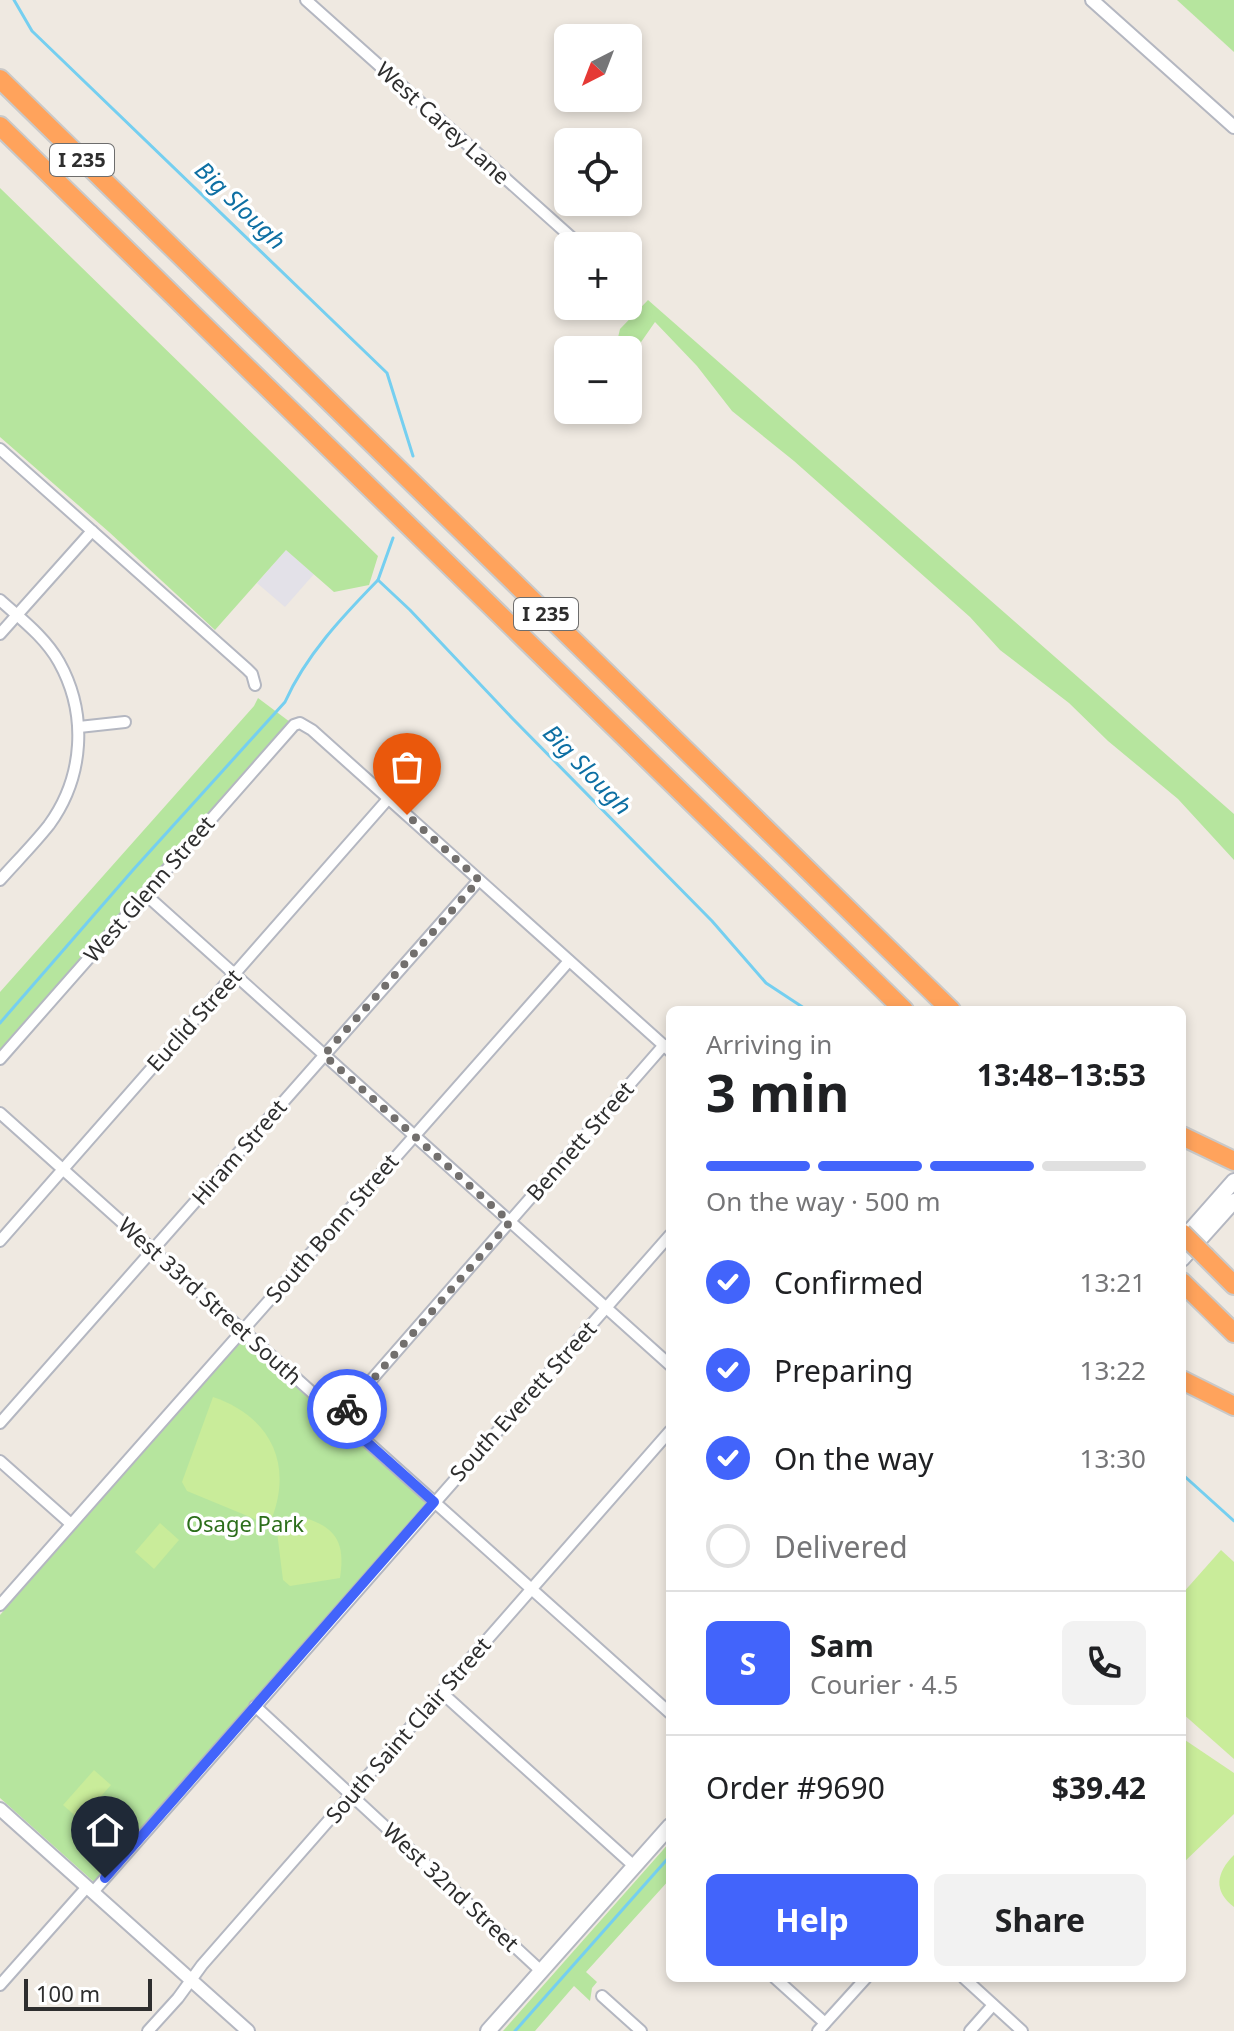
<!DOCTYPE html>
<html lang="en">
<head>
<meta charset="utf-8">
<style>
  :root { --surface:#fff; --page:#f2f2f2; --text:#202124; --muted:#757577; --line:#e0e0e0; --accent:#4264fb }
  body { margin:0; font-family:"Noto Sans",sans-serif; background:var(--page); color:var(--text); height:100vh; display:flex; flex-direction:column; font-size:30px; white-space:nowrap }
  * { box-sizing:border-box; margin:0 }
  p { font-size:26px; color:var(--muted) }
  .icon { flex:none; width:44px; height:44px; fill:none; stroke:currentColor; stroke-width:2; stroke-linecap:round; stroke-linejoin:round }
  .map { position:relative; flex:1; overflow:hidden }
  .details { position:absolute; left:666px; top:1006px; width:520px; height:976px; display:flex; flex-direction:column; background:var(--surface); border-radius:12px; box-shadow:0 4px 12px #0003 }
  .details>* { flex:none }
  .needle { width:52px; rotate:222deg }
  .controls { position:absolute; left:554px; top:24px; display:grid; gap:16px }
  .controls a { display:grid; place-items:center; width:88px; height:88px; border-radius:12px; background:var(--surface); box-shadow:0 4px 12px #0003; font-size:40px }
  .scale { position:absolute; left:24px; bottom:20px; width:128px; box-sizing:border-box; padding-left:8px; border:4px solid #2e2e2e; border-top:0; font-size:22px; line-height:28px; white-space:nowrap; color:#2e2e2e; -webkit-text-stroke:6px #fff; paint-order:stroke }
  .pin { position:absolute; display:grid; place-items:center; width:68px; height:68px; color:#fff; margin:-82px -34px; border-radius:50% 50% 50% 0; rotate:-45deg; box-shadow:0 0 8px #0007 }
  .pin .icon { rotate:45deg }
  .courier { position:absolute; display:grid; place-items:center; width:80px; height:80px; margin:-40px; border:6px solid #4264fb; border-radius:50%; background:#fff; color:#222; box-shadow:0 2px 10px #0007 }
  .headline em { font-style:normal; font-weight:700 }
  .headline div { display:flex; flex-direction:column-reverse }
  .headline { display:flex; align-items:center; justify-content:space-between; height:136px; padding:0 40px }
  h1 { font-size:52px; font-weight:700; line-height:60px }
  .bar { display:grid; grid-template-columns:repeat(4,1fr); gap:12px 8px; align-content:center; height:96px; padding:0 40px }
  .bar i { height:10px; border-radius:6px; background:var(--line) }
  .bar .selected { background:var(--accent) }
  .bar p { grid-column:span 4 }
  .line { display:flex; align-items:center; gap:20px; padding:0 40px; border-top:2px solid var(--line) }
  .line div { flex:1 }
  .round { display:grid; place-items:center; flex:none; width:84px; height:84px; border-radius:12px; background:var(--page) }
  ol { padding:0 40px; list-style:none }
  li { display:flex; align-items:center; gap:24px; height:88px }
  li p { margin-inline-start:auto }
  li .icon { padding:8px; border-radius:50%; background:var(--accent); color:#fff; stroke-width:4 }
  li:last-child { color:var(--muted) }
  li i { width:44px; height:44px; border:4px solid var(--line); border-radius:50% }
  .cta { display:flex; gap:16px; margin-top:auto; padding:16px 40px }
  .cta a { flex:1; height:92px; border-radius:12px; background:var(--accent); color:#fff; font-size:32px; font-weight:700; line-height:92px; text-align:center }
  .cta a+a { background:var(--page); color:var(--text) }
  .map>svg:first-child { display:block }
</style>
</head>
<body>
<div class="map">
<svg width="1234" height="2031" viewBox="0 0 1234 2031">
  <rect width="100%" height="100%" fill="#efe9e1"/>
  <polygon fill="#e3e1e8" points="286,550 314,574 285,607 257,583"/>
  <g fill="#b6e59e">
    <polygon points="1177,0 1234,0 1234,52"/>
    <polygon points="0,188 378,556 369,585 334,592 286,550 215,630 109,532 0,437"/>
    <polygon points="648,300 1234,814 1234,860 1178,799 1108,741 1069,703 1000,650 970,617 794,461 732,411 697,366 655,322 630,358 628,350 620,350 616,346 620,329"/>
    <polygon points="258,698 290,722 0,1052 0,992 254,706"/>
    <polygon points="244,1338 429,1503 94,1882 0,1798 0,1615"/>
    <polygon points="670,1842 670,1879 586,1972 597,1982 592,1988 590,2001 574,1986 535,2031 503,2031"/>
  </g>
  <g fill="#c9ec9a">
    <path d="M213 1397C272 1417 295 1467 269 1525L187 1491 182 1482Z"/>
    <path d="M305 1518C338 1528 345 1545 340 1578L290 1586 283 1580 276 1524 288 1519Z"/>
    <polygon points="160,1523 179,1540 154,1569 135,1552"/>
    <polygon points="1221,1550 1234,1562 1234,1759 1182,1713 1182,1594"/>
    <polygon points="1182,1738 1234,1773 1234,1814 1182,1864"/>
    <polygon points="94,1770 111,1785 80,1820 63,1805"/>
    <path d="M1234 1855V1907C1213 1891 1216 1873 1234 1855Z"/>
  </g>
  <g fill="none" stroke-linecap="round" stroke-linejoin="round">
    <g stroke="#75cff0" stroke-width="3">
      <polyline points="14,0 32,31 387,373 413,456"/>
      <polyline points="393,538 378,580 410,610 513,719 712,921 766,983 807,1010"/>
      <path d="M0 1023 133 870 285 702C306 655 342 617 378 580"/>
      <polyline points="1182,1474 1234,1521"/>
      <polyline points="515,2031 670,1856"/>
    </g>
    <defs>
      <g id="minor">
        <polyline points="306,0 581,246"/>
        <polyline points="628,288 633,292"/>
        <polyline points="0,449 247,669 252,674 255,685"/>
        <path d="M0 600C21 619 45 637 59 662 88 714 84 777 49 825 34 844 16 862 0 880"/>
        <polyline points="0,634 92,531"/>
        <polyline points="79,727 125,722"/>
        <polyline points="145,894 670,1365"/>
        <polyline points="0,1059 294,725 300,723 312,730 670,1051"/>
        <polyline points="0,1113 670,1713"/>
        <polyline points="0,1241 388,799"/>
        <polyline points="339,1417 664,1045"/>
        <polyline points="0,1423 479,880"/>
        <polyline points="0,1461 71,1524"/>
        <polyline points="0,1605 569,961"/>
        <polyline points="441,1692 634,1866"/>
        <polyline points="255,1706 541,1971"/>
        <polyline points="93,1892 670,1235"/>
        <polyline points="775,1978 825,2023"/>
        <polyline points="964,1978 1022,2031"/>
        <polyline points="0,1985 87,1887"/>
        <polyline points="602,1996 641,2031"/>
        <polyline points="148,2031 178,1998 202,1965 670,1431"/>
        <polyline points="818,2031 866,1978"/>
        <polyline points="970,2031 993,2005"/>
      </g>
      <g id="tertiary">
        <polyline points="1092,0 1234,127"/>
        <polyline points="0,1809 248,2031"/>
      </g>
      <g id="secondary">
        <polyline points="1182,1240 1234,1181"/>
        <polyline points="1182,1259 1234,1201"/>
        <polyline points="488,2031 670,1826"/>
      </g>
      <g id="motorway">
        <polyline points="0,79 951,1010"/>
        <polyline points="0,126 904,1010"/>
        <polyline points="1182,1136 1234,1161"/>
        <polyline points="1206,1257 1234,1285"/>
        <polyline points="1182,1282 1234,1333"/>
        <polyline points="1182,1380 1234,1406"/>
      </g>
    </defs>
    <use href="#minor" stroke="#b4b7c1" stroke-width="14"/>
    <use href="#tertiary" stroke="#b4b7c1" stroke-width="16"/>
    <use href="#secondary" stroke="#b4b7c1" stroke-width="18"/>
    <use href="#motorway" stroke="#c9c9c9" stroke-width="22"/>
    <use href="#minor" stroke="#fff" stroke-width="10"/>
    <use href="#tertiary" stroke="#fff" stroke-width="12"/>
    <use href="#secondary" stroke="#fff" stroke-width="14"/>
    <use href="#motorway" stroke="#ffa35c" stroke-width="18"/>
    <defs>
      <polyline id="motorway-bridge" points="1182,1233 1206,1257"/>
    </defs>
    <use href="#motorway-bridge" stroke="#c9c9c9" stroke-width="22" stroke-linecap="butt"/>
    <use href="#motorway-bridge" stroke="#ffa35c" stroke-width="18"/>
  </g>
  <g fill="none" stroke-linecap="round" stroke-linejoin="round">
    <polyline stroke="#726f6d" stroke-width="8" stroke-dasharray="0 14.4" points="347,1409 510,1222 324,1055 479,880 407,815"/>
    <polyline stroke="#4264fb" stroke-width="10" points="105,1878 434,1502 339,1417 347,1409"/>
  </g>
  <g text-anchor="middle" stroke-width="7" stroke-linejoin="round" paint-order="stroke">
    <g fill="#fff" stroke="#6d6d6d" stroke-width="2">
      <rect x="50" y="144" width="64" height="32" rx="6"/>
      <rect x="514" y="598" width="64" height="32" rx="6"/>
    </g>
    <g font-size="20" font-weight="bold" fill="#2e2e2e">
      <text x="82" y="167">I 235</text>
      <text x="546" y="621">I 235</text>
    </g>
    <g font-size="22" fill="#2e2e2e" stroke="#fff">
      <text transform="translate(443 123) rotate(42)" y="8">West Carey Lane</text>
      <text transform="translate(149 889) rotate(-49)" y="8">West Glenn Street</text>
      <text transform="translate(194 1020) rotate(-48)" y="8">Euclid Street</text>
      <text transform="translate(580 1141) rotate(-49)" y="8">Bennett Street</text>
      <text transform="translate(239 1152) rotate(-49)" y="8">Hiram Street</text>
      <text transform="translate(332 1228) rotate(-49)" y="8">South Bonn Street</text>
      <text transform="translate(210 1301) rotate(42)" y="8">West 33rd Street South</text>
      <text transform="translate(523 1401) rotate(-48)" y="8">South Everett Street</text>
      <text transform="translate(408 1730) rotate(-49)" y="8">South Saint Clair Street</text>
      <text transform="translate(451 1887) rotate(43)" y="8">West 32nd Street</text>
    </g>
    <g font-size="22" fill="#2c6e1b" stroke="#fff">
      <text x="245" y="1532">Osage Park</text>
    </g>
    <g font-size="24" font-style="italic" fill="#0d6fa3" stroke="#fff">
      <text transform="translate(240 206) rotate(44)" y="8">Big Slough</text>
      <text transform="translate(587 770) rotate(46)" y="8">Big Slough</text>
    </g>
  </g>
</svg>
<div class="controls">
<a><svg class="needle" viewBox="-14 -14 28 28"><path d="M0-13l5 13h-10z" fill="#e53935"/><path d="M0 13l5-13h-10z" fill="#757577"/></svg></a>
<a><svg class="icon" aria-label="locate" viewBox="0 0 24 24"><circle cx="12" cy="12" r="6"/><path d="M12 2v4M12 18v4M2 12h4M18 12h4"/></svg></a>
<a>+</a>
<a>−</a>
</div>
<div class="scale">100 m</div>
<div class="pin" style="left:407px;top:815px;background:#ea580c"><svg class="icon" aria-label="bag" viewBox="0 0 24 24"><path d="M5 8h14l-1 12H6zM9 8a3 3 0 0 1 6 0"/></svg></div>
<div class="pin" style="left:105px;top:1878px;background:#1f2937"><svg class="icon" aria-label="home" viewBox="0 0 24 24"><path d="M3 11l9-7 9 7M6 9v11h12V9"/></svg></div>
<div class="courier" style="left:347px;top:1409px"><svg class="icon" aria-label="bike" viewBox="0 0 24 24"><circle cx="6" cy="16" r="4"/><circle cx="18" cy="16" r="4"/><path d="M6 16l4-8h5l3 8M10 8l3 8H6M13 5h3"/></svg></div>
<section class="details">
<div class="headline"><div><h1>3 min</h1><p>Arriving in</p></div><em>13:48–13:53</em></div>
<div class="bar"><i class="selected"></i><i class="selected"></i><i class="selected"></i><i></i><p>On the way · 500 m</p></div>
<ol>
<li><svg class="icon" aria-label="check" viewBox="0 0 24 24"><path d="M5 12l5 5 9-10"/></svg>Confirmed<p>13:21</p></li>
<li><svg class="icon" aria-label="check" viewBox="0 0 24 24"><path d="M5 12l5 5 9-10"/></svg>Preparing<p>13:22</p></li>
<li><svg class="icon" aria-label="check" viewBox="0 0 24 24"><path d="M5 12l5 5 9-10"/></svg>On the way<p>13:30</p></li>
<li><i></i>Delivered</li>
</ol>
<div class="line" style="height:144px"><b class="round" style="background:var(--accent);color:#fff">S</b><div><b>Sam</b><p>Courier · 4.5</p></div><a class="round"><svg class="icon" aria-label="phone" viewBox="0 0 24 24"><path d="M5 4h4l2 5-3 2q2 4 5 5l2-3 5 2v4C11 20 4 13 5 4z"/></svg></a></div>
<div class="line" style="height:104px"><div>Order #9690</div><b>$39.42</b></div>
<div class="cta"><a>Help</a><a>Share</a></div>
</section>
</div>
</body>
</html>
